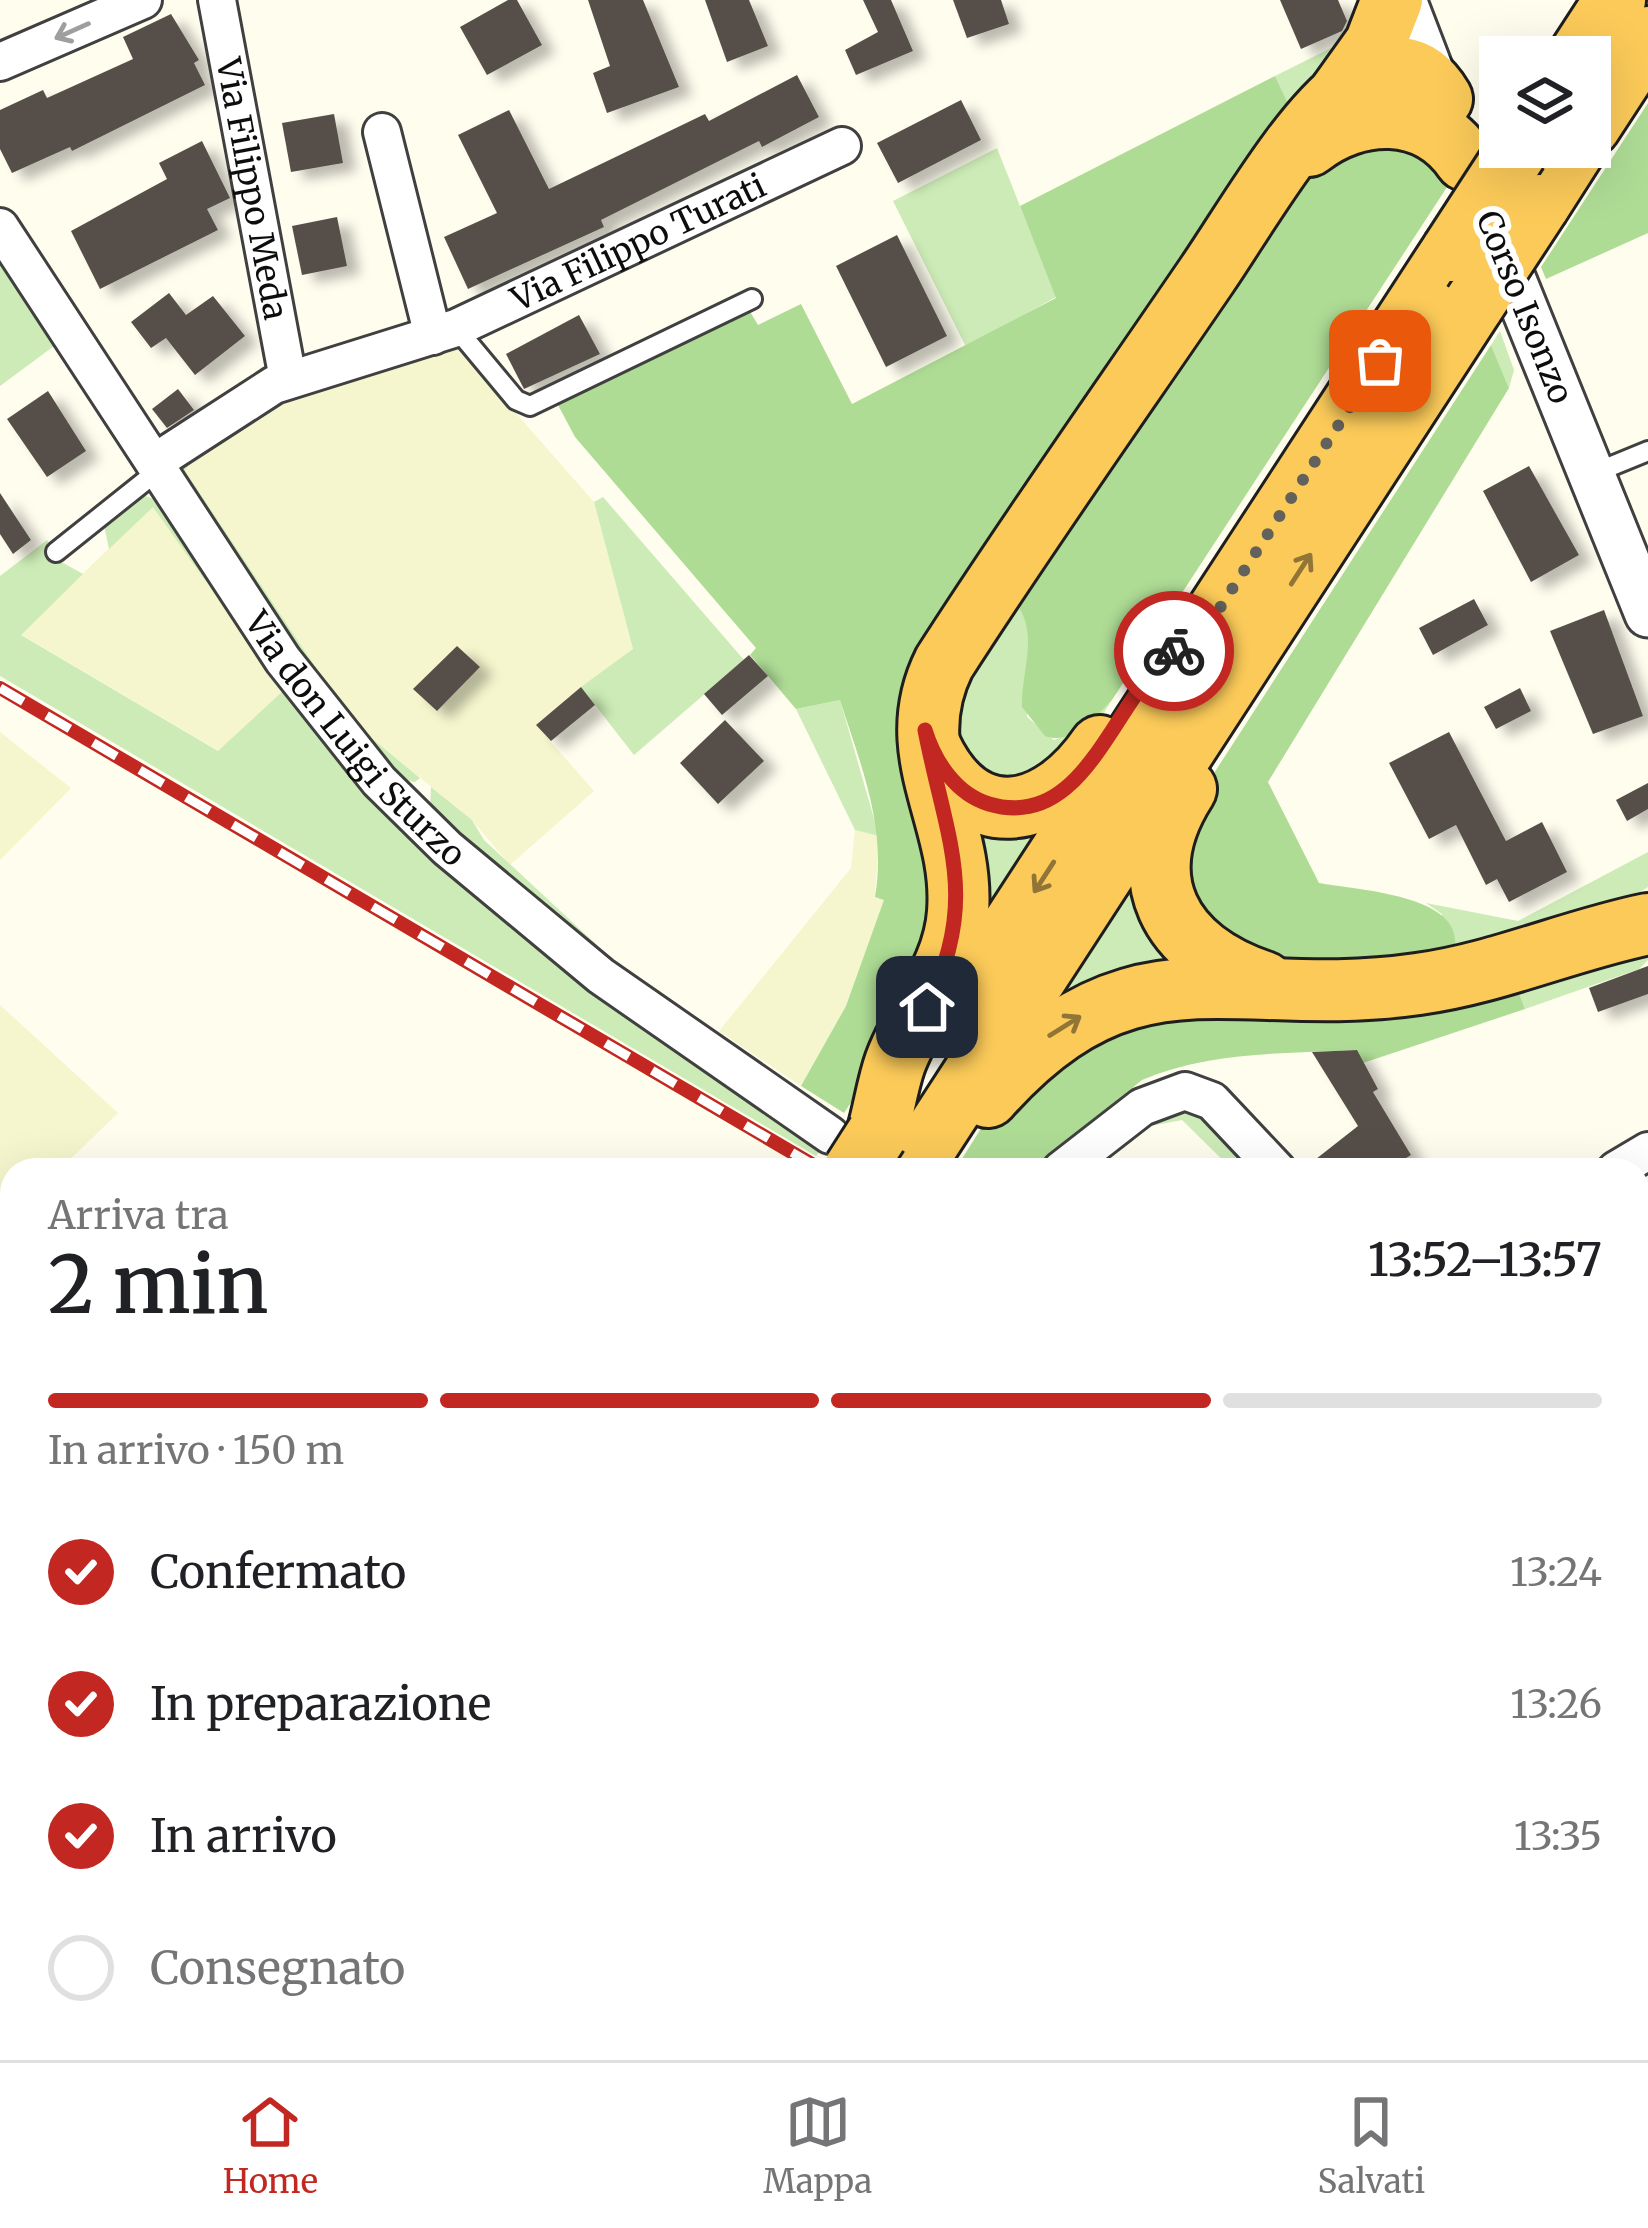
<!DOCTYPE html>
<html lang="it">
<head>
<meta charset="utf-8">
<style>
  :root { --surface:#fff; --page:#f2f2f2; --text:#202124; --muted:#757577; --line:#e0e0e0; --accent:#c22821 }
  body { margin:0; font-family:Merriweather,serif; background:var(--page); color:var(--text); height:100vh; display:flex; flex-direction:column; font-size:45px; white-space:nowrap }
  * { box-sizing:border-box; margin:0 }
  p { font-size:39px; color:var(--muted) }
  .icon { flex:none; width:66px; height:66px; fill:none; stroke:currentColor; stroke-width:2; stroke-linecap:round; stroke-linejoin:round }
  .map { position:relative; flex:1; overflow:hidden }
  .panel { position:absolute; left:0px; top:1158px; width:1650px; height:903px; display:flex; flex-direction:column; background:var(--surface); border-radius:36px 36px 0 0; box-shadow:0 12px 48px #0002 }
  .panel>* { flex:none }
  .tools { position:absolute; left:1479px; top:36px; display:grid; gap:24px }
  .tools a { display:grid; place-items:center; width:132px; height:132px; border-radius:0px; background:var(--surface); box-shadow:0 12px 48px #0002; font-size:60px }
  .pin { position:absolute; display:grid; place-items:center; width:102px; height:102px; color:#fff; margin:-51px; border-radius:24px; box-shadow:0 6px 18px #0006 }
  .courier { position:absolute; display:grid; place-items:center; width:120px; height:120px; margin:-60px; border:9px solid #c22821; border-radius:50%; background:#fff; color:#222; box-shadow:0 3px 15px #0007 }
  .head em { font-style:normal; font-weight:600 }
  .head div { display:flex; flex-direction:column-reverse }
  .head { display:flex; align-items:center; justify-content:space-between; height:204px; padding:0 48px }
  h1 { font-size:78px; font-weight:600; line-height:90px }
  .bar { display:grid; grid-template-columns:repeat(4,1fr); gap:18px 12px; align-content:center; height:144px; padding:0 48px }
  .bar i { height:15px; border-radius:9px; background:var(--line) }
  .bar .on { background:var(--accent) }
  .bar p { grid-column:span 4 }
  ol { padding:0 48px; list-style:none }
  li { display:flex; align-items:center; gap:36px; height:132px }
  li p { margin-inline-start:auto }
  li .icon { padding:12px; border-radius:50%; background:var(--accent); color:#fff; stroke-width:4 }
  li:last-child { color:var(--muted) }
  li i { width:66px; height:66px; border:6px solid var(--line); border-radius:50% }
  .menu { display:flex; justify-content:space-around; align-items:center; height:168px; border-top:3px solid var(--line); background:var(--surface); font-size:33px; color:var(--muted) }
  .menu a { display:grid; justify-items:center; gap:6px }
  .menu .on { color:var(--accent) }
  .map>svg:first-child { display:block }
</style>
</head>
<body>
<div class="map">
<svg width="1648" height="2060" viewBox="0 0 1648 2060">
  <defs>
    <filter id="shadow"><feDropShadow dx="13" dy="8" stdDeviation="6" flood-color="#0004"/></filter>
  </defs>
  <rect width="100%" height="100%" fill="#fffdee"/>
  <g fill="#f5f6cd">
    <polygon points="458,347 594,502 633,650 536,725 594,791 510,865 472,820 352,722 184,470 193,455 280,399"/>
    <polygon points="153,506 284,690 219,751 20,634"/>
    <polygon points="0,732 71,788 0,860"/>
    <polygon points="855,830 879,836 875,896 885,899 882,916 846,1006 801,1086 719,1031 851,868"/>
    <polygon points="0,1005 118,1113 59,1170 12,1170 12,1216 0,1228"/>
    <polygon points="0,1628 12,1638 12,2049 62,2049 50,2060 0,2060"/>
    <polygon points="1638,2002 1648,2012 1648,2060 1275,2060 1288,2049 1638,2049"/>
  </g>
  <g fill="#ccebb6">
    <polygon points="1357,35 1295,118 1275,76"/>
    <polygon points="997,148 1056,297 966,347 893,201"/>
    <polygon points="0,264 54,346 0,386"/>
    <polygon points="1500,331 1514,370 1509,388 1491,345"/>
    <path d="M193 455 185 471 352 722 420 778 415 782C363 777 214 523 180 470Z"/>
    <polygon points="139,494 160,501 207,583 153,507 109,549 104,525"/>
    <polygon points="603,497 744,660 634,755 581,687 633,649 594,502"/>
    <polygon points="47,540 58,560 83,574 21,635 218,751 284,690 371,795 822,1148 816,1156 0,676 0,576"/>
    <polygon points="1011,598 1026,617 1029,631 1027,717 1054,740 1076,732 1112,700 1073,761 991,789 943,720"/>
    <polygon points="840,700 879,836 855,830 796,709"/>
    <polygon points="431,787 472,820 484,840 598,946 589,946 516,892 430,807"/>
    <polygon points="957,800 1046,822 982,923"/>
    <polygon points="1648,852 1648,887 1625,901 1438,963 1442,914 1426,903 1518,921"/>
    <polygon points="1143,869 1190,957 1048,1011"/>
    <polygon points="1648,942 1648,960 1639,969 1525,1009 1516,985"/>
    <polygon points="1194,1109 1257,1170 1233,1170 1182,1120 1140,1128 1170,1110"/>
  </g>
  <g fill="#aedc95">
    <path d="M1275 76 1295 118 935 640 943 874 890 1044 844 1113 801 1086 846 1006 884 900 875 897C887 827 861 766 840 700L796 709 750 655 756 648 575 437 558 405 749 310 758 325 801 304 852 404 1056 298 1020 206Z"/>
    <polygon points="1648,103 1648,233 1546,279 1541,267"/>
    <path d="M1406 137 1451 181 1112 700C1095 717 1072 746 1045 736L1022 707C1021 669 1042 629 1011 598L1290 191 1332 151Z"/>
    <path d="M1491 345 1509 388 1268 782 1319 883C1356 890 1472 895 1453 953L1289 971 1178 901 1194 804Z"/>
    <path d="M1516 985 1525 1009 1363 1063 1356 1050C1283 1054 1211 1051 1142 1080L1031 1170H955L990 1114 1118 1012Z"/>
  </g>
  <g fill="#575049" filter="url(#shadow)">
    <polygon points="508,0 517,0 542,45 487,75 460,27"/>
    <polygon points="588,0 643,0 679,87 607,113 593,73 610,66"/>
    <polygon points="705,0 749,0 768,46 727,62"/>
    <polygon points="863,0 891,0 913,51 856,75 845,50 878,32"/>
    <polygon points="953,0 1001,0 1009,24 967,38"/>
    <polygon points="1280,0 1338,0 1347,21 1342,31 1301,49"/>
    <polygon points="171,14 199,60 194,63 205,85 72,151 70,147 12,173 0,149 0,110 43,90 47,98 133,59 123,37"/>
    <polygon points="797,75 819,117 762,147 759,141 601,220 604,227 468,289 444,237 497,213 458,135 509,110 549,189 705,114 709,121"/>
    <polygon points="961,100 981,140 898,183 877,143"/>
    <polygon points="334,114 343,163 291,172 282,123"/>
    <polygon points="202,141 230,198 207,209 218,230 100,289 71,231 167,179 159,163"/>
    <polygon points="337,217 347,266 302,275 292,226"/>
    <polygon points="897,235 947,336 886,367 836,266"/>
    <polygon points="169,293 186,315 213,296 245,336 195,375 166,338 151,348 131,322"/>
    <polygon points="579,315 600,354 524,389 506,354"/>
    <polygon points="178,389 194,410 167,428 152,409"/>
    <polygon points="48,391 86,451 47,477 7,419"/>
    <polygon points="1529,466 1579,555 1531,582 1483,491"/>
    <polygon points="0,493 31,540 13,554 0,534"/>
    <polygon points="1474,599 1488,625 1433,655 1419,628"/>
    <polygon points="1604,610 1643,716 1593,734 1550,631"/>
    <polygon points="457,646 480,667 437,711 413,689"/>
    <polygon points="749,655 768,676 722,715 704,694"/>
    <polygon points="581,687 595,705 551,741 536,725"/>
    <polygon points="1520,688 1531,711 1496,729 1484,707"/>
    <polygon points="725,720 764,761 718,804 680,763"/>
    <polygon points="1449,732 1506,841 1542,822 1567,872 1509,902 1497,879 1486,885 1456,825 1429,839 1389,763"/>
    <polygon points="1648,783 1648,809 1627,821 1616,800"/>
    <polygon points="1648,966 1648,994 1598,1012 1589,988"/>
    <polygon points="1357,1050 1378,1089 1373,1092 1411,1155 1387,1170 1302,1170 1358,1126 1312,1052"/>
  </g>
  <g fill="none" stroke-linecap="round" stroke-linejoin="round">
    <defs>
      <g id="service">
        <polyline points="456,328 516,400 530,406 752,299"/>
        <polyline points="1592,474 1648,451"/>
        <polyline points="56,552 160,469"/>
        <polyline points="480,2060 487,2049"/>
      </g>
      <g id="minor">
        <path id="s1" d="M217 0 288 379"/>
        <polyline points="0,62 143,0"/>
        <polyline points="382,132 433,336"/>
        <path id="s2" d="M0 227 283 660 379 781 447 848 601 976 830 1135"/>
        <path id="s3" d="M155 462 274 385 456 328 842 146"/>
        <polyline points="1061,1170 1142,1107 1185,1091 1212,1101 1277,1170"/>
        <polyline points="1616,1170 1648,1151"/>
        <polyline points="1638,1684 1648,1690"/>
      </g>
      <g id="tertiary">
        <polyline points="1403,0 1441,99"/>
        <polyline points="1496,238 1648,614"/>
      </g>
      <g id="trunk">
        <polyline points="1578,57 1615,0"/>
        <polyline points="1340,93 1375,44 1392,0"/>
        <polyline points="1590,126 1648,37"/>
        <path d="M1309 146C1357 108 1427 105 1465 160"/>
        <polyline points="1539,205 1576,147"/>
        <path d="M930 746C973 838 1051 818 1100 746"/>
        <path d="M1186 789C1129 878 1169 951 1264 982"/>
        <polyline points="948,1025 1452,251"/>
        <path d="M988 1097C1135 932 1233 1011 1418 984 1498 973 1570 940 1648 924"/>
        <path d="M877 1134C884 1111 887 1086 895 1063 914 1011 954 971 958 912 965 820 899 754 944 663 1028 532 1119 404 1207 275 1244 221 1299 124 1350 86 1386 60 1419 60 1442 99"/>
        <polyline points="911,1170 1474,304"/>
        <polyline points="274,2060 281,2049"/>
        <polyline points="331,2060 339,2049"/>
      </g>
    </defs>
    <use href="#service" stroke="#404040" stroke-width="24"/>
    <use href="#minor" stroke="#404040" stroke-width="42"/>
    <use href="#tertiary" stroke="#404040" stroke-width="51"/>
    <use href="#trunk" stroke="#1e1e1e" stroke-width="66"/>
    <use href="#service" stroke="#fff" stroke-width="18"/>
    <use href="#minor" stroke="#fff" stroke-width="36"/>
    <use href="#tertiary" stroke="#fff" stroke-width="45"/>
    <use href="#trunk" stroke="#fbca59" stroke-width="60"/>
    <defs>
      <g id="rail">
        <polyline points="0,688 822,1170"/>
        <polyline points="1638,1652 1648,1658"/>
      </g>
    </defs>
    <use href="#rail" stroke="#c22821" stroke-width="14"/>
    <use href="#rail" stroke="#fff" stroke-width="9" stroke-dasharray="27" stroke-linecap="butt"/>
    <defs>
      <g id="trunk-bridge">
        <polyline points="1452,251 1517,151"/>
        <polyline points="1474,304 1539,205"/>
        <polyline points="854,1170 877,1134"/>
      </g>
    </defs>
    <use href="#trunk-bridge" stroke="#1e1e1e" stroke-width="66" stroke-linecap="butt"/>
    <use href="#trunk-bridge" stroke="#fbca59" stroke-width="60"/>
  </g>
  <defs><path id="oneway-shaft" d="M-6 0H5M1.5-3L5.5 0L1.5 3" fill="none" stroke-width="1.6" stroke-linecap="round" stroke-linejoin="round" transform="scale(3)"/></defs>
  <use stroke="#9e9e9e" href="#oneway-shaft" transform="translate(72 31) rotate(156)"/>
  <g stroke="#907537">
    <use href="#oneway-shaft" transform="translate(1301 569) rotate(-57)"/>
    <use href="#oneway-shaft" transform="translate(1044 877) rotate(123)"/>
    <use href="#oneway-shaft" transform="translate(1065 1026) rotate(-32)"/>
  </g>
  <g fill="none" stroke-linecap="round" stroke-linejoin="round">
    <polyline stroke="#62615c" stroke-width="12" stroke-dasharray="0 21.6" points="1174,651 1214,617 1380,361"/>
    <path stroke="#c22821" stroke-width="15" d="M927 1007C981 897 946 840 925 730 935 762 956 794 989 804 1086 833 1114 696 1174 651"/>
  </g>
  <g text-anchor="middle" stroke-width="12" stroke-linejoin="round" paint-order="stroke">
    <g font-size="33" fill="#0d0d0d" stroke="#fff">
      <text dy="12" stroke="none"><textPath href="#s1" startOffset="192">Via Filippo Meda</textPath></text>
      <text dy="12" stroke="none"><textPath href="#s3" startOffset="534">Via Filippo Turati</textPath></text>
      <text transform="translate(1525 307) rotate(68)" y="12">Corso Isonzo</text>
      <text dy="12" stroke="none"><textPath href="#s2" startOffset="624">Via don Luigi Sturzo</textPath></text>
    </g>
  </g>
</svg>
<div class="tools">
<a><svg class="icon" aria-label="layers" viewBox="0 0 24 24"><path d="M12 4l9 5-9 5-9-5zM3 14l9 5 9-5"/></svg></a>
</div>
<div class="pin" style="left:1380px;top:361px;background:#ea580c"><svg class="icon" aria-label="bag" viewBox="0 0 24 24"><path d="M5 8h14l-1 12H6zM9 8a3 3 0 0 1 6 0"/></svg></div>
<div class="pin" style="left:927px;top:1007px;background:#1f2937"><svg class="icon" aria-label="home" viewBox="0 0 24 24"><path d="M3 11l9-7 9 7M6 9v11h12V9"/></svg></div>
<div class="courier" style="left:1174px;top:651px"><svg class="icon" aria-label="bike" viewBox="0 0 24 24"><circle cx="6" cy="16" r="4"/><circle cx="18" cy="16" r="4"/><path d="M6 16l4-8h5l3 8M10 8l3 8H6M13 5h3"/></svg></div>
<section class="panel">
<div class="head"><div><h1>2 min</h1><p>Arriva tra</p></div><em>13:52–13:57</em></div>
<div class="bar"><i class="on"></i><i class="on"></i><i class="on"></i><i></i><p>In arrivo · 150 m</p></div>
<ol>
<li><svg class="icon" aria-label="check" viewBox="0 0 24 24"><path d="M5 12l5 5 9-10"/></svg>Confermato<p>13:24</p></li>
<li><svg class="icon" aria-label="check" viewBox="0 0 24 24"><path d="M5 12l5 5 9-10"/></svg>In preparazione<p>13:26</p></li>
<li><svg class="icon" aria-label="check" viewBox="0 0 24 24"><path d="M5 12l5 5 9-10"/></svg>In arrivo<p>13:35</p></li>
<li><i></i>Consegnato</li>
</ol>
</section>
</div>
<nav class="menu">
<a class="on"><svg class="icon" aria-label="home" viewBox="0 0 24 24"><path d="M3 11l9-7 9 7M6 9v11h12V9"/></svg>Home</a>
<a><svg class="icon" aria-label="map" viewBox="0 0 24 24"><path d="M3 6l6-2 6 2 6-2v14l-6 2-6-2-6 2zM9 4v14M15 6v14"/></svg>Mappa</a>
<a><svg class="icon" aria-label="saved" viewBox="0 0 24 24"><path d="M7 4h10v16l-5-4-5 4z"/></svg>Salvati</a>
</nav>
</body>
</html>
